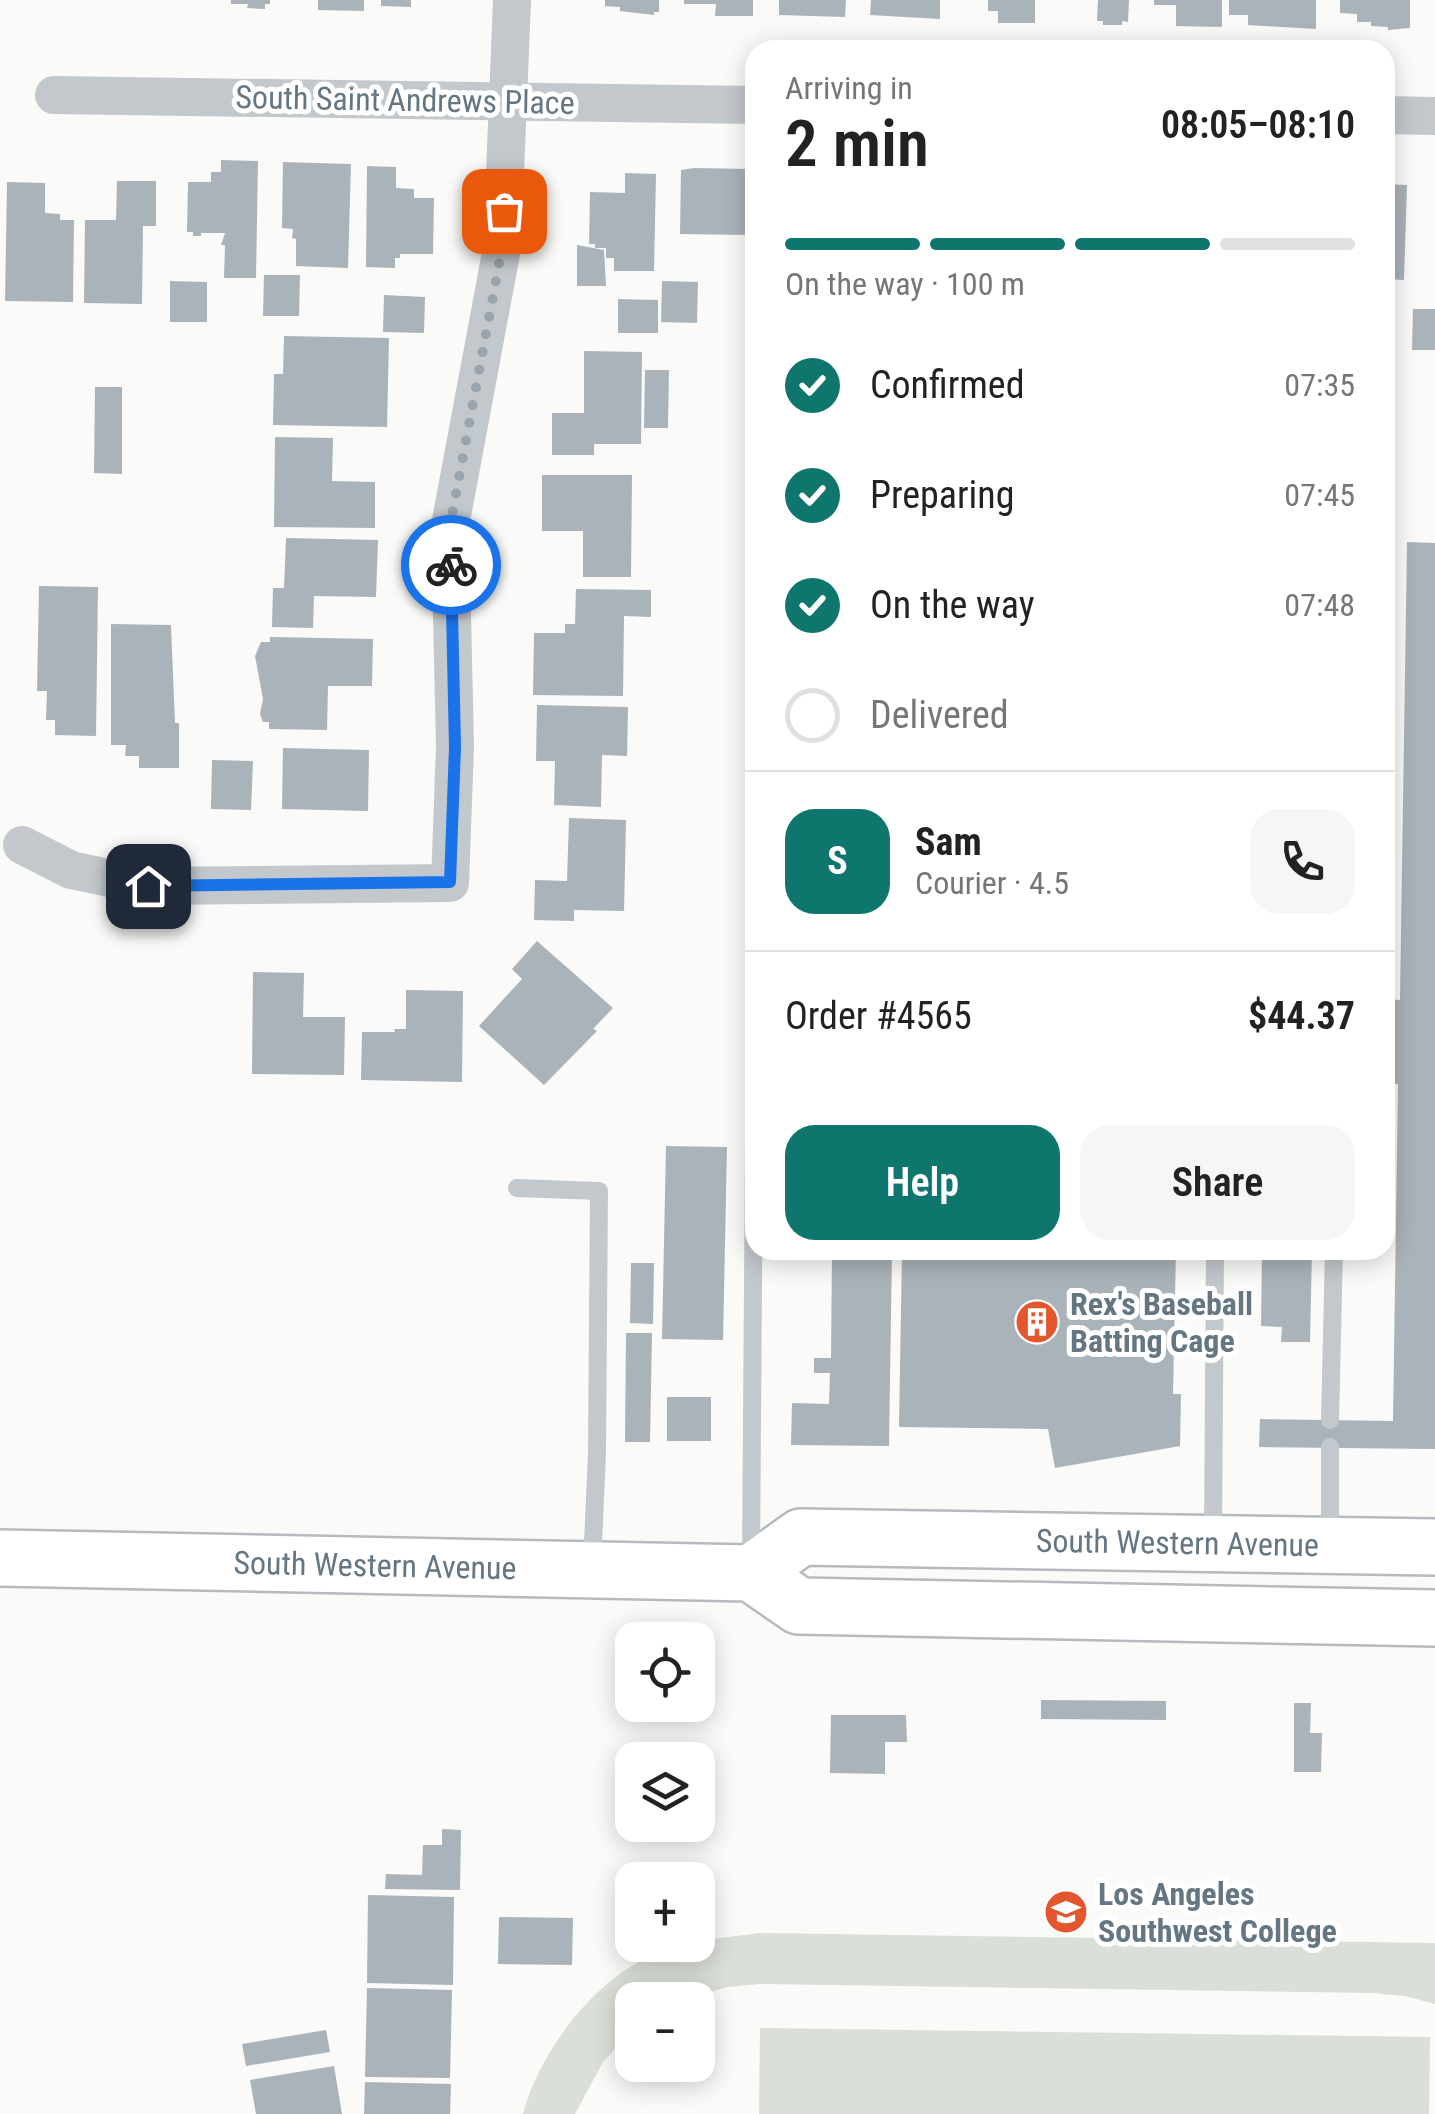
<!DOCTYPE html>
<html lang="en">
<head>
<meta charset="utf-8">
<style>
  :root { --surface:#fff; --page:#f6f6f6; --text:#222; --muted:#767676; --line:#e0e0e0; --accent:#0f766e }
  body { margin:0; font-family:"Roboto Condensed",sans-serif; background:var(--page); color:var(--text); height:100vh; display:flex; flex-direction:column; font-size:38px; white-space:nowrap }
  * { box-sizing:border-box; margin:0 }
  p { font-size:32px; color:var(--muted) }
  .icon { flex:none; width:55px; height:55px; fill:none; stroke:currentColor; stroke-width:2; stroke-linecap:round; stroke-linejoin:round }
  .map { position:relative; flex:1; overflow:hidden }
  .drawer { position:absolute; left:745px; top:40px; width:650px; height:1220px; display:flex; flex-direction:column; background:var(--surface); border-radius:30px; box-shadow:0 5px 25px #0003 }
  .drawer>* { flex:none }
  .buttons { position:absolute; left:615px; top:1622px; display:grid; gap:20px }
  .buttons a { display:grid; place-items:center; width:100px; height:100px; border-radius:20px; background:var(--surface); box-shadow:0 5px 25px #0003; font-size:50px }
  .pin { position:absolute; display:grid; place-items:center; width:85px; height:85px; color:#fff; margin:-42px; border-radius:20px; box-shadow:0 5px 15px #0006 }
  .courier { position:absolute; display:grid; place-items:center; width:100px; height:100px; margin:-50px; border:8px solid #1a73e8; border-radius:50%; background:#fff; color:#222; box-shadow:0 2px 12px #0007 }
  .headline em { font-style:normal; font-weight:600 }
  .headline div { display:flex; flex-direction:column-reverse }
  .headline { display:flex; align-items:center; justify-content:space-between; height:170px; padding:0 40px }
  h1 { font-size:65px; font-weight:600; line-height:75px }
  .bar { display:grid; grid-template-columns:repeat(4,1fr); gap:15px 10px; align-content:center; height:120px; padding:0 40px }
  .bar i { height:12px; border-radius:8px; background:var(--line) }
  .bar .current { background:var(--accent) }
  .bar p { grid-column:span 4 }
  .line { display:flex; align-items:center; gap:25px; padding:0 40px; border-top:2px solid var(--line) }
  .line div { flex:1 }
  .round { display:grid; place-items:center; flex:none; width:105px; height:105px; border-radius:30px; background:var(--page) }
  ol { padding:0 40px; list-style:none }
  li { display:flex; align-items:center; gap:30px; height:110px }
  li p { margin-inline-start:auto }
  li .icon { padding:10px; border-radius:50%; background:var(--accent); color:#fff; stroke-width:4 }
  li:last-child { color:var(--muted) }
  li i { width:55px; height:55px; border:5px solid var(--line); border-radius:50% }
  .primary-button { display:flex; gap:20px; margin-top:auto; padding:20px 40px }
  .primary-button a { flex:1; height:115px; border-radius:30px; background:var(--accent); color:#fff; font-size:40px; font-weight:600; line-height:115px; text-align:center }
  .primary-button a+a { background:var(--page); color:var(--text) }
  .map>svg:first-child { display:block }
</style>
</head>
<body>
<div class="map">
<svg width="1435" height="2114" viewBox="0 0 1435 2114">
  <rect width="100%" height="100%" fill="#fafaf8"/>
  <g fill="#dadfd7">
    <path d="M760 1933 1435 1943V2004L1405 1996 1372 1993 760 1984 728 1987 682 2000H632V2031L603 2062 575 2114H523C541 2043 618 1945 698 1945V1941Z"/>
    <polygon points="760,2028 1430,2037 1429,2114 759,2114"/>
  </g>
  <g fill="#aab3b9">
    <polygon points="231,0 270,0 270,4 265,4 265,9 247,8 248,4 231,4"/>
    <polygon points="318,0 364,0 364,11 318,10"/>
    <polygon points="381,0 411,0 411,7 381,6"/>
    <polygon points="605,0 659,0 659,12 654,12 654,15 620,11 620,7 605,6"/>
    <polygon points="684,0 753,0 753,16 715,16 716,4 684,4"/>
    <polygon points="779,0 846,0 845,17 779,15"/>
    <polygon points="871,0 940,0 940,19 870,15"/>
    <polygon points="988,0 1035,0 1035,23 998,23 998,11 988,11"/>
    <polygon points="1098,0 1129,0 1128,22 1122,21 1122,25 1103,25 1103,21 1097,21"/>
    <polygon points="1154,0 1222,0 1222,27 1176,26 1176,5 1154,5"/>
    <polygon points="1229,0 1316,0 1316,29 1248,25 1248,15 1229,15"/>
    <polygon points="1340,0 1410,0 1410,28 1388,30 1388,27 1371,26 1371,22 1357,22 1357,14 1340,13"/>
    <polygon points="221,160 258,161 256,278 224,278 225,245 221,245 225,233 201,233 201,236 193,236 193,232 187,232 188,182 211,182 211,172 221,172"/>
    <polygon points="283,162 351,164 348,268 296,266 296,239 292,238 293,229 282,228"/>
    <polygon points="367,166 396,167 396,188 414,189 414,198 434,198 433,254 400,254 400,258 395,258 395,268 366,267"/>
    <polygon points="694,168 749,169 748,235 680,234 681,170"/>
    <polygon points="625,173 656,174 654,271 614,271 614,258 606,258 606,248 595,248 595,244 589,244 590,192 625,193"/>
    <polygon points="117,181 156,181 156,226 143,226 142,304 84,303 85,220 116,220"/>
    <polygon points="7,182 45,183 45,213 60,214 60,220 74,220 73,302 5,301"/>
    <polygon points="1385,184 1407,185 1404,280 1385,279"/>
    <polygon points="577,245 604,250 606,286 577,286"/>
    <polygon points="264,275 300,275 299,316 263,316"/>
    <polygon points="170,281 207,282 207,322 170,322"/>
    <polygon points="662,281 698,282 697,323 661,322"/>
    <polygon points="384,295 425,297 424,333 383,332"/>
    <polygon points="618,299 658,300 658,333 618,333"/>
    <polygon points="1413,309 1435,309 1435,350 1412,350"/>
    <polygon points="284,336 389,338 387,427 273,425 274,374 283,374"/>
    <polygon points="584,351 642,352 641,444 594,444 594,455 552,455 552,413 584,413"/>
    <polygon points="645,370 669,370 668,428 644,428"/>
    <polygon points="95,387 122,387 122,474 94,473"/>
    <polygon points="275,437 333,438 332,481 375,482 375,528 274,527"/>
    <polygon points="542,475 632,475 631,577 583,577 583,531 542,531"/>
    <polygon points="286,538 378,540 376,597 314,596 313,628 272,627 273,588 284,588"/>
    <polygon points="1407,542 1435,543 1435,1449 1259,1447 1260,1419 1393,1421 1398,1084 1385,1084 1385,999 1400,1000"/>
    <polygon points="39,586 98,587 96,736 55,735 55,720 46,720 47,691 37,691"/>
    <polygon points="576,589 651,590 651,617 624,616 623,696 533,695 534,633 565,633 565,624 575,624"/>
    <polygon points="111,624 171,625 175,723 179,723 179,768 139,768 139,756 125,756 126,745 111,745"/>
    <polygon points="270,637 373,639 372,686 328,686 327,730 269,729 269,722 263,722 260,714 263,699 255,656 261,642 270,642"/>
    <polygon points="537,705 628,707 627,756 602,755 601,807 554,805 555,761 536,761"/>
    <polygon points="283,748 369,750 368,811 282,809"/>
    <polygon points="212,760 253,761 251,810 211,809"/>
    <polygon points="569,818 626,820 624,911 574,910 574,921 534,920 535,880 567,881"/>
    <polygon points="537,941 613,1008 593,1029 597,1031 544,1085 479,1026 522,979 512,969"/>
    <polygon points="253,972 304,973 303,1017 345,1017 344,1075 252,1074"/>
    <polygon points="406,990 463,991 462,1082 361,1080 362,1032 395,1032 394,1029 406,1029"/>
    <polygon points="666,1146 727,1147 723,1340 662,1339"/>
    <polygon points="832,1250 892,1250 889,1446 791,1445 792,1403 829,1404 830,1373 814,1373 814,1358 831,1358"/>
    <polygon points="902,1250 1176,1250 1173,1394 1181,1394 1180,1446 1055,1468 1048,1429 899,1427"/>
    <polygon points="1262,1250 1312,1250 1310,1342 1281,1342 1282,1327 1261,1326"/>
    <polygon points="631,1263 654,1263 653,1324 630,1323"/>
    <polygon points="626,1333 652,1333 650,1442 625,1442"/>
    <rect x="667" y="1397" width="44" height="44"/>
    <polygon points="1041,1700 1166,1701 1166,1720 1041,1719"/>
    <polygon points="1294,1703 1311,1703 1310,1733 1322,1733 1321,1772 1294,1772"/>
    <polygon points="831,1715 906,1715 907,1742 885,1742 885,1774 830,1773"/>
    <polygon points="442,1829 461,1830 460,1890 385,1889 386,1874 422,1875 423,1845 442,1845"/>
    <polygon points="368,1895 454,1897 453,1985 367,1983"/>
    <polygon points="499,1917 573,1918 572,1965 498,1964"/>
    <polygon points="367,1988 452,1990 450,2078 365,2077"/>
    <polygon points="326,2030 330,2052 246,2066 242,2044"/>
    <polygon points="334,2066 342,2114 256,2114 250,2080"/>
    <polygon points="365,2082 451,2084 450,2114 364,2114"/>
  </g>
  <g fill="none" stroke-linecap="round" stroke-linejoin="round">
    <defs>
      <g id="primary">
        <path id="s1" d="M0 1558 751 1573 799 1606 1435 1618"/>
        <path id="s2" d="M751 1573 801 1537 1435 1547"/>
      </g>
    </defs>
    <use href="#primary" stroke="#b5babe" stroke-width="60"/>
    <g stroke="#c3c8cc" stroke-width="18">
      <polyline points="517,1188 599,1191 597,1453 592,1565"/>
      <polyline points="1330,1420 1334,1250"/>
      <polyline points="1330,1447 1330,1540"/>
      <polyline points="1213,1540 1215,1250"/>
      <polyline points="751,1560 755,1011"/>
    </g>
    <g stroke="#c3c8cc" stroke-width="38">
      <polyline points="54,95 755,105"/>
      <polyline points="1385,115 1435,116"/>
      <polyline points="22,845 71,870 147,886 450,883 455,747 450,526 502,248 512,0"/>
    </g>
    <use href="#primary" stroke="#fff" stroke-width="55"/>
  </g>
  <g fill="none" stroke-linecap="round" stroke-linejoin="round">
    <polyline stroke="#99a4ac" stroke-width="10" stroke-dasharray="0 18" points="451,565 450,526 502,248 504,211"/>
    <polyline stroke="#1a73e8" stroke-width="12" points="148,886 450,882 455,747 451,565"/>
  </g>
  <defs>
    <symbol id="building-disc" viewBox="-11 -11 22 22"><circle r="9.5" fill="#e4572e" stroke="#fff"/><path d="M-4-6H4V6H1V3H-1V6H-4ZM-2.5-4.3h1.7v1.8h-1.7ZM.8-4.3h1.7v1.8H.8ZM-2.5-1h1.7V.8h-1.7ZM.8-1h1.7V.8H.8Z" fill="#fff"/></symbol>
    <symbol id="university-disc" viewBox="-11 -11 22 22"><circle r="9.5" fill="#e4572e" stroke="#fff"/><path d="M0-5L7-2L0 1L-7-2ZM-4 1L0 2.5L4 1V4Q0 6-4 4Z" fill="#fff"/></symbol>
  </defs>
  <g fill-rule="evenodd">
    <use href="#building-disc" x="1012" y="1297" width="50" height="50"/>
    <use href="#university-disc" x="1041" y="1887" width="50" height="50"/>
  </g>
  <g text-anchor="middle" stroke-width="10" stroke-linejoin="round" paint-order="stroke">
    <g font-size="32" fill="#657683" stroke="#fff">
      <text transform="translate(405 100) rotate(1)" y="11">South Saint Andrews Place</text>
      <text dy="11" stroke="none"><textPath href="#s2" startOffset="438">South Western Avenue</textPath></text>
      <text dy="11" stroke="none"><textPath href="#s1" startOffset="375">South Western Avenue</textPath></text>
    </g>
    <g font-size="32" font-weight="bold" fill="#657683" stroke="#fff" text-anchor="start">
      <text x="1070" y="1315">Rex's Baseball<tspan x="1070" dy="37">Batting Cage</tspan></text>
      <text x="1098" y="1905">Los Angeles<tspan x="1098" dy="37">Southwest College</tspan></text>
    </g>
  </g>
</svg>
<div class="buttons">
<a><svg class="icon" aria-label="locate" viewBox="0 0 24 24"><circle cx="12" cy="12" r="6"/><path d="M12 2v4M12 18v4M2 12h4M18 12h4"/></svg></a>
<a><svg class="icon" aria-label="layers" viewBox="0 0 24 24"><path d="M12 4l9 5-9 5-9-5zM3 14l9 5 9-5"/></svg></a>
<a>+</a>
<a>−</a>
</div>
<div class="pin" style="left:504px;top:211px;background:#ea580c"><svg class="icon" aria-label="bag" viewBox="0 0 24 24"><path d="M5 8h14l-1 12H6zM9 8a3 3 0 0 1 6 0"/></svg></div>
<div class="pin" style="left:148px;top:886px;background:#1f2937"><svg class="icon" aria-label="home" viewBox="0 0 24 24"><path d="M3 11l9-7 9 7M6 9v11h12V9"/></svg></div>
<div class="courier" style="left:451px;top:565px"><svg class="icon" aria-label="bike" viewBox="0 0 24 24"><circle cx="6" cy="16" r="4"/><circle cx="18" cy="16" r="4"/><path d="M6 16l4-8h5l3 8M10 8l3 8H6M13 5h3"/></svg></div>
<section class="drawer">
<div class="headline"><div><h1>2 min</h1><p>Arriving in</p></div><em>08:05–08:10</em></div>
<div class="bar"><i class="current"></i><i class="current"></i><i class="current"></i><i></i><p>On the way · 100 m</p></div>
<ol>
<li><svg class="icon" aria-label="check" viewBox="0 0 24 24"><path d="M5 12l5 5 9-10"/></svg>Confirmed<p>07:35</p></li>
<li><svg class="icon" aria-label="check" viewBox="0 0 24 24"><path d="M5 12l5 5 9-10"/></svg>Preparing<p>07:45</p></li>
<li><svg class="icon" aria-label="check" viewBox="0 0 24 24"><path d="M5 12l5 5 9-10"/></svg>On the way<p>07:48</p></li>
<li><i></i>Delivered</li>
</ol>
<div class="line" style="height:180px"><b class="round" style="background:var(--accent);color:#fff">S</b><div><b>Sam</b><p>Courier · 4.5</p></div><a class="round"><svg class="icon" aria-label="phone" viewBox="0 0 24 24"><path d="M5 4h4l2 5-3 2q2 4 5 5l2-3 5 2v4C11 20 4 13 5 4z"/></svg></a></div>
<div class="line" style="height:130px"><div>Order #4565</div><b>$44.37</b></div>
<div class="primary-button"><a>Help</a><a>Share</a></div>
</section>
</div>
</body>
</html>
